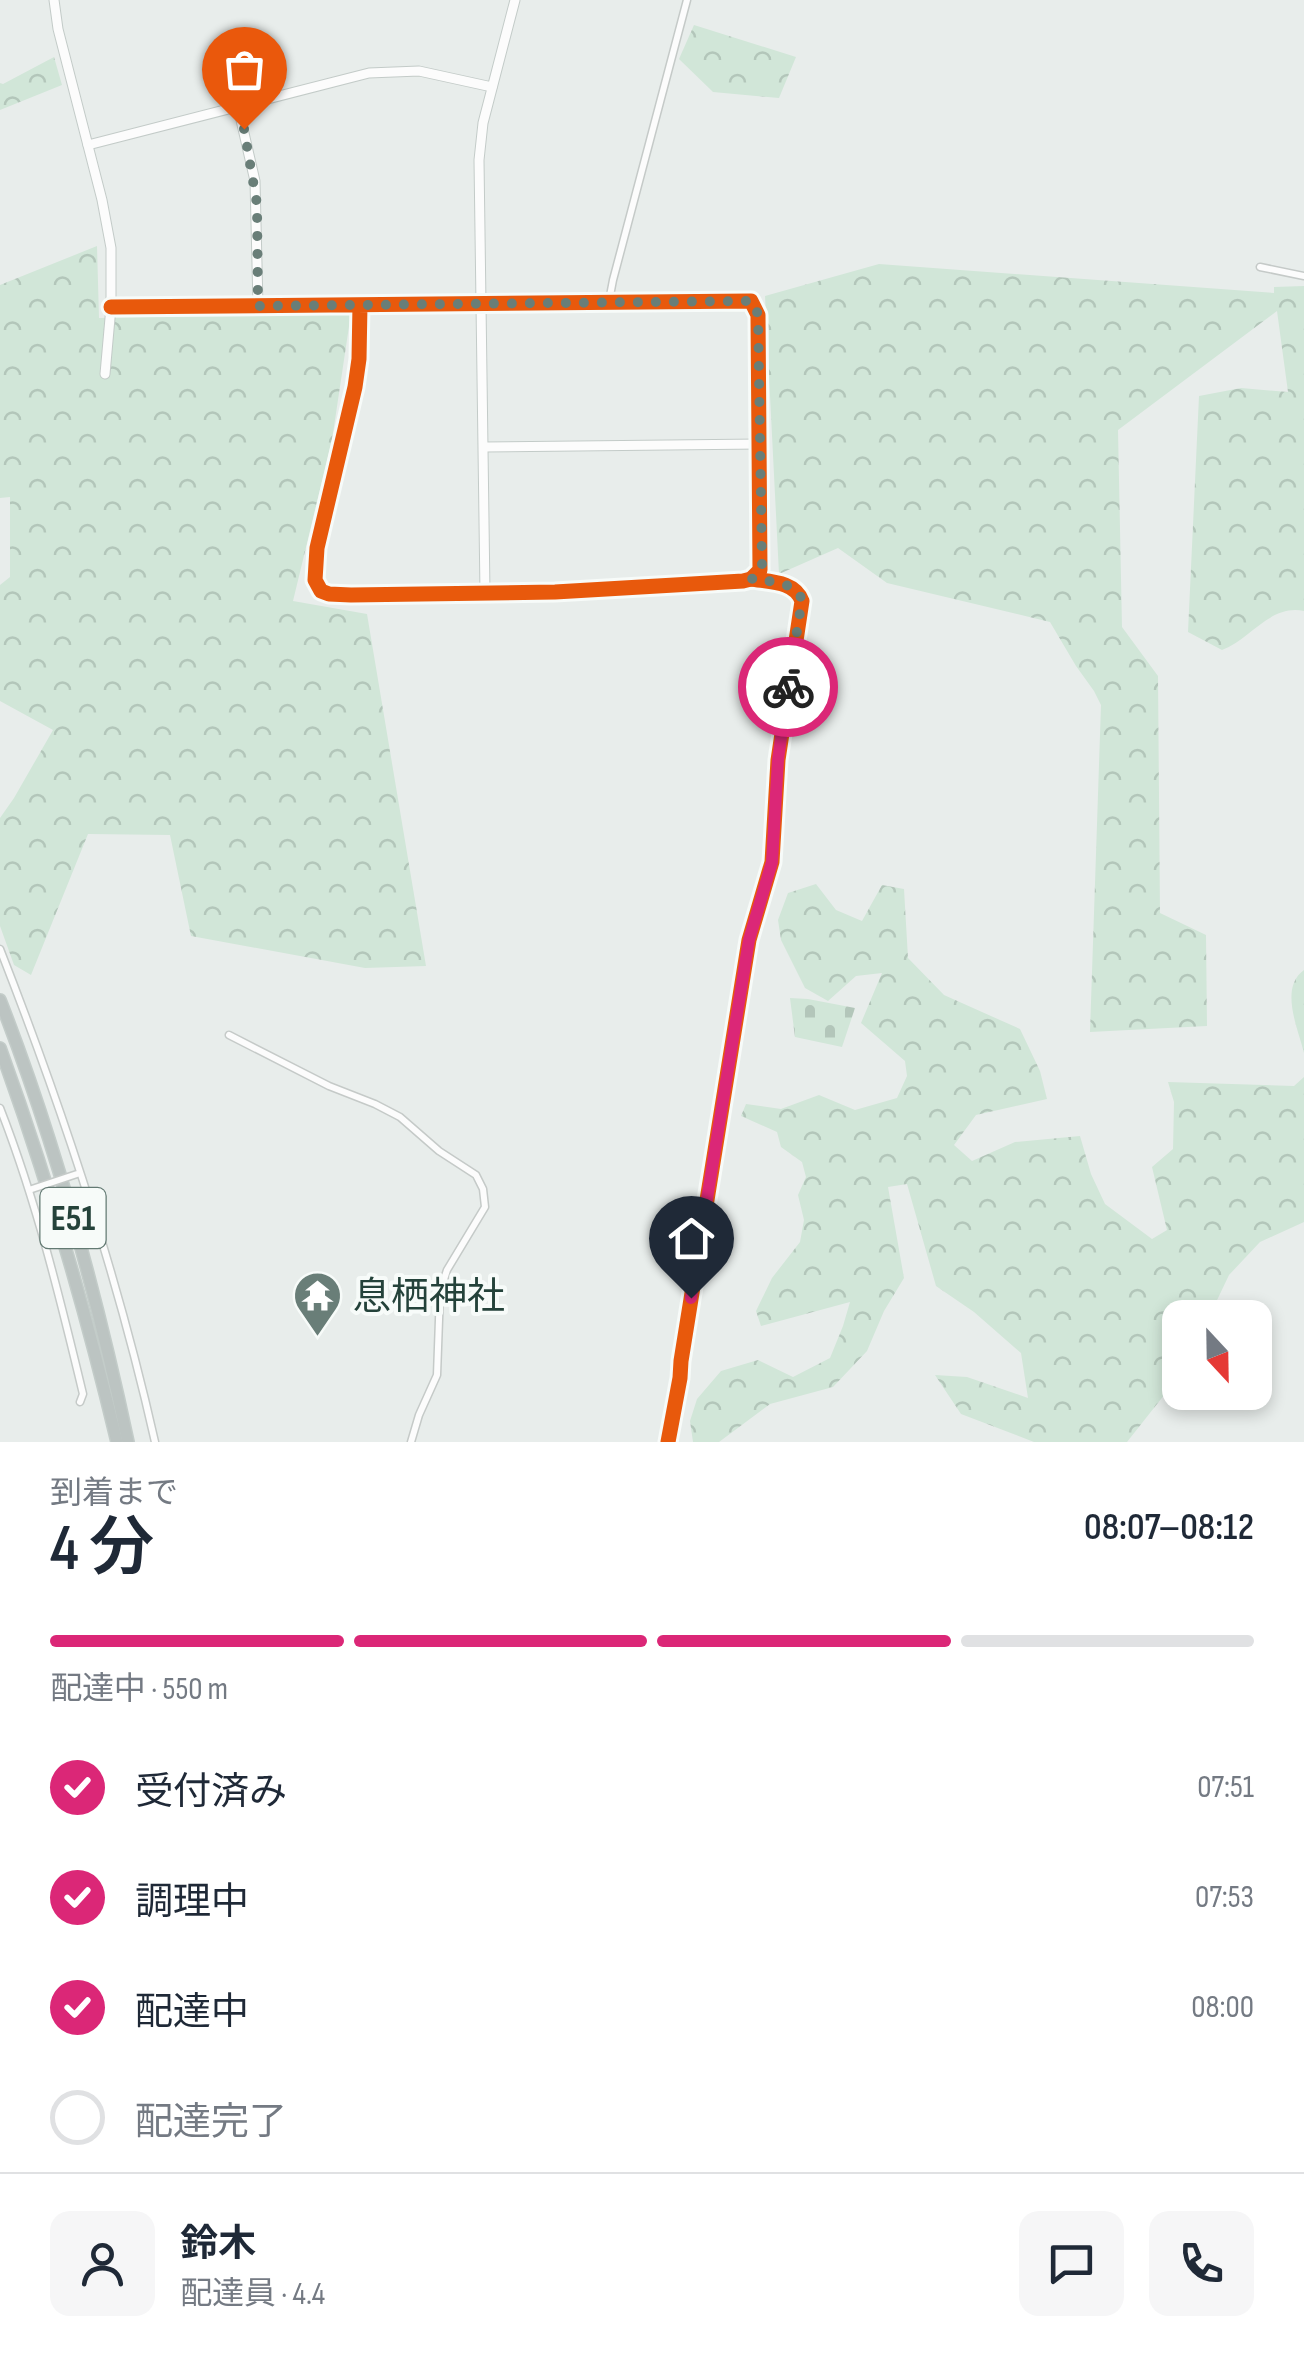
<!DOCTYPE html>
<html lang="ja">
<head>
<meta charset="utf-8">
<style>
  :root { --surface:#fff; --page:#f6f6f7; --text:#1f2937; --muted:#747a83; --line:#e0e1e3; --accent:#db2777 }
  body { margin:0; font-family:"Sofia Sans Condensed","Noto Sans JP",sans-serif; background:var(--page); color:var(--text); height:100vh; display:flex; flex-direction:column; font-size:38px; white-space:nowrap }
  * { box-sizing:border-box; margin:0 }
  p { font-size:32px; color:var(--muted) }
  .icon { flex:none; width:55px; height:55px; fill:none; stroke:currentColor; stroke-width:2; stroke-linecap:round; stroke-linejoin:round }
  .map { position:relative; height:1442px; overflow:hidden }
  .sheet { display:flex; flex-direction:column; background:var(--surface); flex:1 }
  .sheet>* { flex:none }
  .needle { width:65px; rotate:158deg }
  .tools { position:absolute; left:1162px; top:1300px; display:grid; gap:20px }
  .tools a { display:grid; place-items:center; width:110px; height:110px; border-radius:20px; background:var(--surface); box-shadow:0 5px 15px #0003; font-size:50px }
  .pin { position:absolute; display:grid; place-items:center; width:85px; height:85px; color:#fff; margin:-102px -42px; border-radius:50% 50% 50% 0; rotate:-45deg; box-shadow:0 0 10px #0007 }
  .pin .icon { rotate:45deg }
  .courier { position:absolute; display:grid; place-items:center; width:100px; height:100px; margin:-50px; border:8px solid #db2777; border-radius:50%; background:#fff; color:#222; box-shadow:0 2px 12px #0007 }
  .overview em { font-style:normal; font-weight:600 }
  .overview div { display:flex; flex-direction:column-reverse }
  .overview { display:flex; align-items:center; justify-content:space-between; height:170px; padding:0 50px }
  h1 { font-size:65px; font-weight:600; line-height:75px }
  .bar { display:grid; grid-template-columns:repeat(4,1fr); gap:15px 10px; align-content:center; height:120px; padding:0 50px }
  .bar i { height:12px; border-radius:8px; background:var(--line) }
  .bar .current { background:var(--accent) }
  .bar p { grid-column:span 4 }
  .line { display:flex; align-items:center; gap:25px; padding:0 50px; border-top:2px solid var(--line) }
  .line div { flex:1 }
  .round { display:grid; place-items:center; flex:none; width:105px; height:105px; border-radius:20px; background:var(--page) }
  ol { padding:0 50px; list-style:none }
  li { display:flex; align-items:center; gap:30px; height:110px }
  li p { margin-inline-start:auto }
  li .icon { padding:10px; border-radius:50%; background:var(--accent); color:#fff; stroke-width:4 }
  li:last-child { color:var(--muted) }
  li i { width:55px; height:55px; border:5px solid var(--line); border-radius:50% }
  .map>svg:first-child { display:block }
</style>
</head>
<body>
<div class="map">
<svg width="1304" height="1442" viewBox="0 0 1304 1442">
  <defs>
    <pattern id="forest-crowns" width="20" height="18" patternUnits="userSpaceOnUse" patternTransform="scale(2.5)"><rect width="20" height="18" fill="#d1e6d8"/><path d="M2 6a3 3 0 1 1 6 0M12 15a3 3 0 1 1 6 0" fill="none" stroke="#b3c6ba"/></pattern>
    <pattern id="cemetery-stones" width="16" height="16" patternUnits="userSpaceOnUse" patternTransform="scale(2.5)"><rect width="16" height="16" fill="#d1e6d8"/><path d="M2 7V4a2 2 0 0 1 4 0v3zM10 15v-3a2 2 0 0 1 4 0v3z" fill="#b3c6ba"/></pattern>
  </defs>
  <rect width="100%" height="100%" fill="#e8edeb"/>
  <g fill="url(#forest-crowns)">
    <polygon points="694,25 796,57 779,98 713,92 679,59"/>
    <polygon points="54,57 62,85 0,110 0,83 3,84"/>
    <polygon points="97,246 99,318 351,313 332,440 293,601 367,614 426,966 365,968 191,936 170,835 88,834 31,975 14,965 0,926 0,818 14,798 53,730 0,701 0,585 10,577 10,497 0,498 0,285"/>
    <path d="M879 264 1274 293V287L1304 286V611C1270 604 1251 639 1222 650L1188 632 1199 396 1241 388 1288 392 1277 311 1118 430 1122 627 1158 676 1160 913 1206 935 1207 1026 1090 1032 1101 705 1094 691 1076 666 1050 622 887 583 838 548 779 574 765 296Z"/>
    <polygon points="816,884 836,910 862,921 882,885 904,889 908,958 944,995 1020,1029 1040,1071 1047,1099 976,1115 954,1145 972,1161 1015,1142 1080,1136 1091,1174 1105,1204 1152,1239 1167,1230 1152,1167 1173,1149 1174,1102 1168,1082 1294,1086 1304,1077 1304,1222 1260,1242 1229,1275 1209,1317 1180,1318 1180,1375 1127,1442 1034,1442 961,1414 935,1375 967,1377 1028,1398 1021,1353 974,1312 936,1286 907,1184 888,1187 904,1278 884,1311 867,1351 833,1387 770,1404 719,1442 693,1442 690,1421 697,1399 721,1371 758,1360 793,1377 830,1358 843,1326 850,1302 761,1326 756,1311 772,1278 800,1242 804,1220 798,1195 806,1177 802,1162 781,1147 777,1132 741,1116 746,1104 781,1109 819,1095 855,1110 897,1098 907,1076 905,1061 861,1023 882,973 856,976 828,1001 805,988 781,940 778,920 788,893"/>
    <path d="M1304 970V1053C1298 1028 1279 988 1304 970Z"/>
  </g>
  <polygon fill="url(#cemetery-stones)" points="790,998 808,999 855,1008 842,1047 795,1037"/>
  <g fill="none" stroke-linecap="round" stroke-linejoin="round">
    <defs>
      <g id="street">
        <polyline points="1260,267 1304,276"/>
        <polyline points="609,301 613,280 687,0"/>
        <path d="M0 949C63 1110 117 1273 155 1442"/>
        <polyline points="229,1035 329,1086 375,1104 400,1117 439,1151 476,1175 483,1189 485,1207 447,1270 440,1292 437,1375 419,1415 411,1442"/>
        <path d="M730 1062 749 940 772 862 778 760 802 601C795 581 771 583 753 579"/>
        <path d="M0 1108C36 1200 60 1298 83 1394L80 1402"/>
      </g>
      <g id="secondary">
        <polyline points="54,0 58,29 102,200 111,248 111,307 105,374"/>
        <polyline points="238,107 255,181 258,306"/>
        <polyline points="88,145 369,73 419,71 492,87"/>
        <polyline points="111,307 751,301 758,315 760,570 751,579 743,581 555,592 351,595 329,594 321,591 315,580 317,548 355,387 359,359 360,305"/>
        <polyline points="484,447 760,444"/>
        <polyline points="485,593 479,160 483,123 515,0"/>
        <polyline points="668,1442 680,1378 681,1361 730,1062"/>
      </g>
      <g id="highway">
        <path d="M0 1000C56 1143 96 1292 128 1442"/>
        <path d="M0 1048C47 1177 85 1308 117 1442"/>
      </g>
    </defs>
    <use href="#street" stroke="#c5cac8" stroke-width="9"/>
    <use href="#secondary" stroke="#c3cbc8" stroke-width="11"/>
    <use href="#highway" stroke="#c3ccc9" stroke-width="14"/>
    <use href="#street" stroke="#fcfcfc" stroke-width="6"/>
    <use href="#secondary" stroke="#fcfcfc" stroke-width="9"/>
    <use href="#highway" stroke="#bcc4c2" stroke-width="11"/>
    <defs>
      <polyline id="street-bridge" points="32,1189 77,1174"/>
    </defs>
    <use href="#street-bridge" stroke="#c5cac8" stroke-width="9" stroke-linecap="butt"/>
    <use href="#street-bridge" stroke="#fcfcfc" stroke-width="6"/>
    <defs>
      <g id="cycleway">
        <polyline points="111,307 751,301 758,315 760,570 751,579 743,581 555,592 351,595 329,594 321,591 315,580 317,548 355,387 359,359 360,305"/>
        <path d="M668 1442 680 1378 681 1361 749 940 772 862 778 760 802 601C795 581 770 582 751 579"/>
      </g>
    </defs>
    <use href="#cycleway" stroke="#f7fbf9" stroke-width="21"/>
    <use href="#cycleway" stroke="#e8590c" stroke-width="15"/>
  </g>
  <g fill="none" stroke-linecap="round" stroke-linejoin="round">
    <path stroke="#697e78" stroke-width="10" stroke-dasharray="0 18" d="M244 129 257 204 258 306 751 301 758 314 762 564 760 570 752 579C770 582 795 581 802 600L788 687"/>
    <polyline stroke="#db2777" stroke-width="12" points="691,1298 749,940 772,862 778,760 788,687"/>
  </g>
  <defs>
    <symbol id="temple-pin" viewBox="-11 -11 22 30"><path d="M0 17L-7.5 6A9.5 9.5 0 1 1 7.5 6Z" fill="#697e78" stroke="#f7fbf9"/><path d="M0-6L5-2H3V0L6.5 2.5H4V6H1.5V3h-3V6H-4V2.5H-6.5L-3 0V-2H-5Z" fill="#fff"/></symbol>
  </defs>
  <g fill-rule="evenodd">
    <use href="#temple-pin" x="290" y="1268" width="55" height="75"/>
  </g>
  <g text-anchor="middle" stroke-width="8" stroke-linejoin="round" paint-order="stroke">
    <rect fill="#f7fbf9" stroke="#637a73" stroke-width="2.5" x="40.5" y="1188" width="65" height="60" rx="8"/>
    <g font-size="35" font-weight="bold" fill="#24423a">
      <text x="73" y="1230">E51</text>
    </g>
    <g font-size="38" fill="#24423a" stroke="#f7fbf9" text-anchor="start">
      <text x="353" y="1309">息栖神社</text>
    </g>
  </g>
</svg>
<div class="tools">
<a><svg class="needle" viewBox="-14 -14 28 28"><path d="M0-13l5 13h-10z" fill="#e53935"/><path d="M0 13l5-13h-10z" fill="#747a83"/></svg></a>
</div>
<div class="pin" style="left:244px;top:129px;background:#ea580c"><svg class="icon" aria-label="bag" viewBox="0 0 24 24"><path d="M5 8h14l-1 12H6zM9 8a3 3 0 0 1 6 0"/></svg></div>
<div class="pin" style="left:691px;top:1298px;background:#1f2937"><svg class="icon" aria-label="home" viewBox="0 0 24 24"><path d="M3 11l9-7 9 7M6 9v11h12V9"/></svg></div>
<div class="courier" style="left:788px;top:687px"><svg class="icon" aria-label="bike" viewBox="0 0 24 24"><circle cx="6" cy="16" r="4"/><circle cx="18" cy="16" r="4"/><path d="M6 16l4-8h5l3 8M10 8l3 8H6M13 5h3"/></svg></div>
</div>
<section class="sheet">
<div class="overview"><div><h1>4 分</h1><p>到着まで</p></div><em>08:07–08:12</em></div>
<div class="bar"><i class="current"></i><i class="current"></i><i class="current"></i><i></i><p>配達中 · 550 m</p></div>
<ol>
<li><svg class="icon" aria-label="check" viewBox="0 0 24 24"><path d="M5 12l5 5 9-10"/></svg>受付済み<p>07:51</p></li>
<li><svg class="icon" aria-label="check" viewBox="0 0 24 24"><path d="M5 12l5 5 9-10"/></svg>調理中<p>07:53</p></li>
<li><svg class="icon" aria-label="check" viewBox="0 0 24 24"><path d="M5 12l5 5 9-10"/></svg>配達中<p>08:00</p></li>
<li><i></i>配達完了</li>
</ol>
<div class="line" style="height:180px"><a class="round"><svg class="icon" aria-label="person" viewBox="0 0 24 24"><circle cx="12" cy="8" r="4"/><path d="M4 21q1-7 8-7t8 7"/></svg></a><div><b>鈴木</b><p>配達員 · 4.4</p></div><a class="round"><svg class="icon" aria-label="chat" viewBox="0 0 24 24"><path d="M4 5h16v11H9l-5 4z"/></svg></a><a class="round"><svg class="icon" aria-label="phone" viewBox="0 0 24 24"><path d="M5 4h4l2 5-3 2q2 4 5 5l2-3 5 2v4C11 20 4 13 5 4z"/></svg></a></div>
</section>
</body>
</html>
